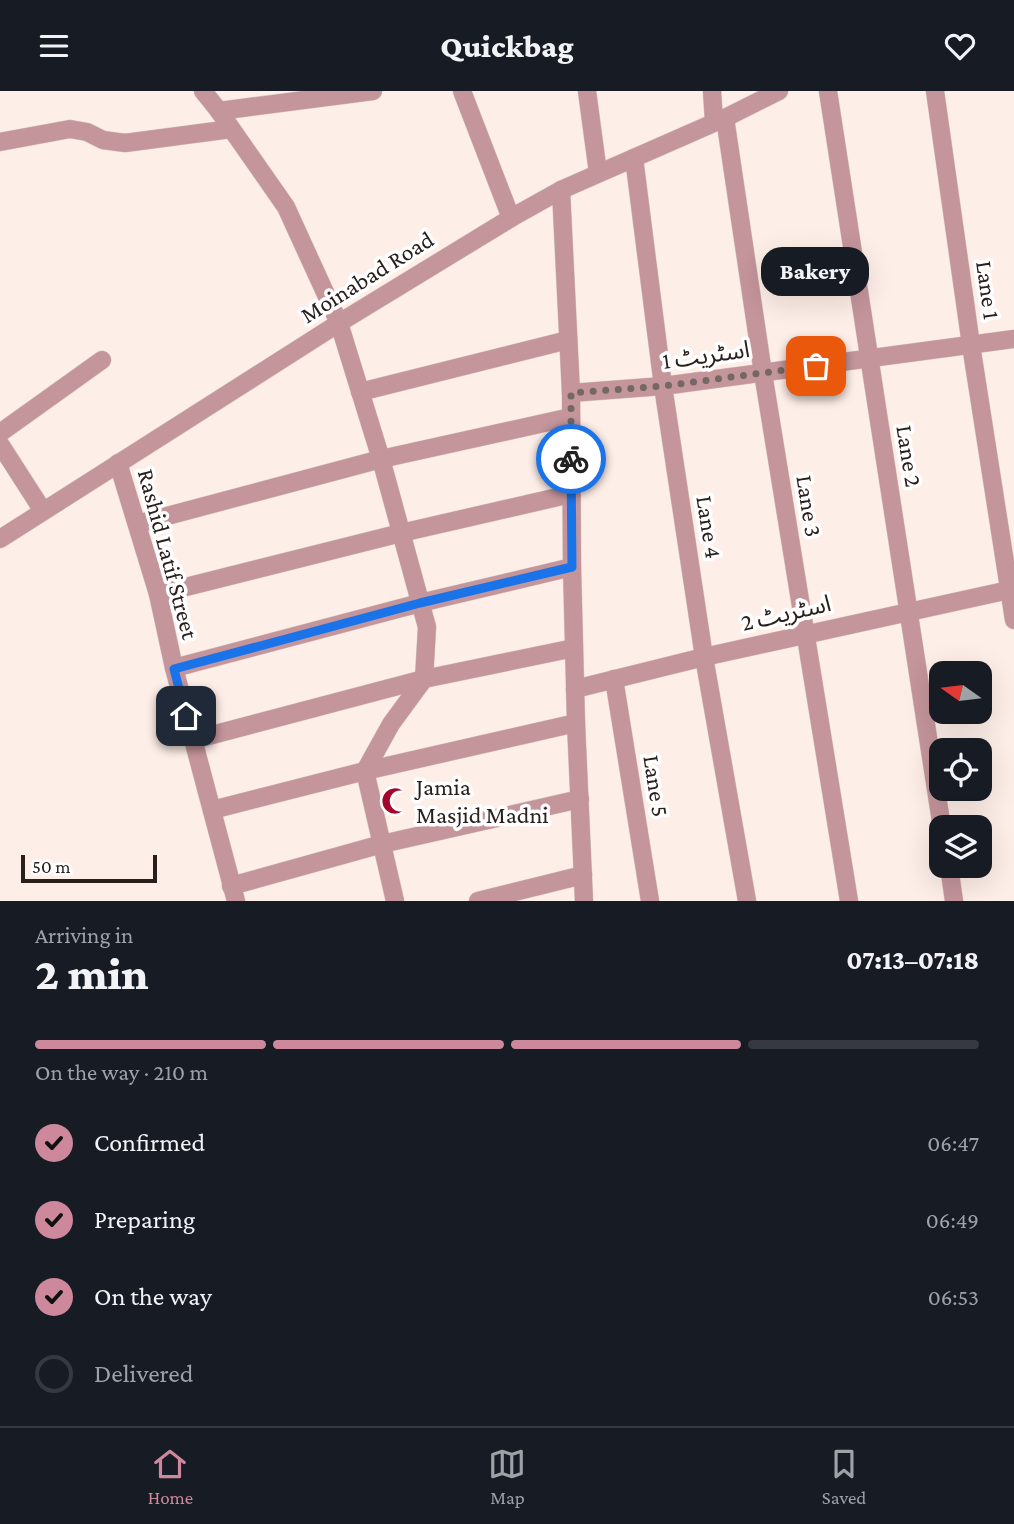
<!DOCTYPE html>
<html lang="en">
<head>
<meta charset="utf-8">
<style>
  :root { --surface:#171b24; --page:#242831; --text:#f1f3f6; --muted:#9ea1a6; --line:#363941; --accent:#ce889b }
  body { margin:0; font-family:"Crimson Pro","Noto Sans Arabic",serif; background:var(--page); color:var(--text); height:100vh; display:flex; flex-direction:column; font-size:26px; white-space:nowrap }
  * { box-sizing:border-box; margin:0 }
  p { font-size:23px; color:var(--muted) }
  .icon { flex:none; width:38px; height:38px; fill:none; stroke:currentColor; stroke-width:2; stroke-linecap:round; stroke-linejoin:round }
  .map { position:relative; height:810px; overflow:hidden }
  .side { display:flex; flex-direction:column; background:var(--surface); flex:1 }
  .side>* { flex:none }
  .needle { width:46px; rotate:284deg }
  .buttons { position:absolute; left:929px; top:570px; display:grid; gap:14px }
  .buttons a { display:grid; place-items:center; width:63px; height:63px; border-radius:14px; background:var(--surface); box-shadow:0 7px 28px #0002; font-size:35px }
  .scale { position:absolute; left:21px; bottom:18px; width:136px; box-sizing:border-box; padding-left:7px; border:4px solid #29201c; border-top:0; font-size:19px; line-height:24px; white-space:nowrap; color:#29201c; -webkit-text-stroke:5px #fff; paint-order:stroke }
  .pin { position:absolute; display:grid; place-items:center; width:60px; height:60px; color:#fff; margin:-30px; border-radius:14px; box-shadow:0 4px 10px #0006 }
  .courier { position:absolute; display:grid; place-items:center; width:70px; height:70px; margin:-35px; border:5px solid #1a73e8; border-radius:50%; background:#fff; color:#222; box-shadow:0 2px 9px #0007 }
  .bubble { position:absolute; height:49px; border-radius:21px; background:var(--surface); box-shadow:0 7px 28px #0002; font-size:23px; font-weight:800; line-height:49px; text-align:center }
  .overview em { font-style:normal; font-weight:800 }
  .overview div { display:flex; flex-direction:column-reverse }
  .overview { display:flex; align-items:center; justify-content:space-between; height:119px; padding:0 35px }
  h1 { font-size:46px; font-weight:800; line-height:52px }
  .bar { display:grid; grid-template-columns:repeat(4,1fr); gap:10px 7px; align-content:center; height:84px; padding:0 35px }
  .bar i { height:9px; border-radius:5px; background:var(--line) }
  .bar .selected { background:var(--accent) }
  .bar p { grid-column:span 4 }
  ol { padding:0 35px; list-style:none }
  li { display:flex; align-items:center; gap:21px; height:77px }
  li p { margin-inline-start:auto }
  li .icon { padding:7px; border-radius:50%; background:var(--accent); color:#111; stroke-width:4 }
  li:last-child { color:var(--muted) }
  li i { width:38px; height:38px; border:4px solid var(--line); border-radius:50% }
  header { display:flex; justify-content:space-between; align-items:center; height:91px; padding:0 35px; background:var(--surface); font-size:32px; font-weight:800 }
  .dock { display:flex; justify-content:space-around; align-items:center; height:98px; border-top:2px solid var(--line); background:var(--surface); font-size:19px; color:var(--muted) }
  .dock a { display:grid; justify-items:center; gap:4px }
  .dock .selected { color:var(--accent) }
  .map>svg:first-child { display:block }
</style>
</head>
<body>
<header><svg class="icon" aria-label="menu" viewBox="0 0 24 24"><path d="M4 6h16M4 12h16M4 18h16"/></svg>Quickbag<svg class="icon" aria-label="heart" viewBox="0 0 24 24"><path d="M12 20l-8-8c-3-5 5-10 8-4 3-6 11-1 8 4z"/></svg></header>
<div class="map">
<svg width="1014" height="810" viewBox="0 0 1014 810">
  <rect width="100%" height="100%" fill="#feeee8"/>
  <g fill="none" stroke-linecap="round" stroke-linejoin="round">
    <defs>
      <g id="street">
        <polyline points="203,0 219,20 286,116 339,232 381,368 427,536 424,588 391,633 365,680 395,810"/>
        <polyline points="462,0 511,127"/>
        <polyline points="587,0 598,82"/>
        <polyline points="712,0 714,31"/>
        <polyline points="828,0 942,737"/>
        <polyline points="935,0 971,254 1014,529"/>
        <polyline points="219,20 373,0"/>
        <polyline points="725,27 763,282 849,810"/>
        <polyline points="0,51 70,38 87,41 103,49 125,52 231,38"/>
        <polyline points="634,67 663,295 704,566 747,810"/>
        <polyline points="561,99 571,302 572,476 576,632 584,810"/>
        <polyline points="360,301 568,249"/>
        <polyline points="571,302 663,295 1014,248"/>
        <polyline points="0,342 102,269"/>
        <polyline points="0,353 43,420"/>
        <polyline points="118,372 158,503 174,577 236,810"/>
        <polyline points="137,433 381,368 571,326"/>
        <polyline points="0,448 339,232 511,127 561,99 725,27 779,0"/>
        <polyline points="158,503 401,442 571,403"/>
        <polyline points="174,577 420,512 572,476"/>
        <polyline points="614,588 650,810"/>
        <polyline points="575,598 704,566 1009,499"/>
        <polyline points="193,649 424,588 574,557"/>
        <polyline points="212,719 365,680 576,632"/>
        <polyline points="949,775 954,810"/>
        <polyline points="231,795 382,753 580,708"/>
        <polyline points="478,810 583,784"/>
      </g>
    </defs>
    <use href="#street" stroke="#d8c9c3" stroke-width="19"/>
    <use href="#street" stroke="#c4959b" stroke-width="18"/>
  </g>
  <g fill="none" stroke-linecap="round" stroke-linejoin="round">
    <polyline stroke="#746863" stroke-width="7" stroke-dasharray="0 12.6" points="571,368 571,302 663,295 816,275"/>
    <polyline stroke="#1a73e8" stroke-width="9" points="186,625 174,578 420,512 572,476 571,368"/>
  </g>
  <defs>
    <symbol id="mosque-bare" viewBox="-9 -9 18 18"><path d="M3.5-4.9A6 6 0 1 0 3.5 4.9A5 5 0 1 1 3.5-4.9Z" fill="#a4062b" stroke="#fff" stroke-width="2.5" paint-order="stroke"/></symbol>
  </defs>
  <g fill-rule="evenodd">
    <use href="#mosque-bare" x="376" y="691" width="38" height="38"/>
  </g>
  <g text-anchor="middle" stroke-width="7" stroke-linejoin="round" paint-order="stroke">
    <g font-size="24" fill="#29201c" stroke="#fff">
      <text transform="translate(367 186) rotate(-32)" y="8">Moinabad Road</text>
      <text transform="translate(988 199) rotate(82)" y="8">Lane 1</text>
      <text transform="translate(706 264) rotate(-8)" y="8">اسٹریٹ 1</text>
      <text transform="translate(909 365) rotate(81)" y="8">Lane 2</text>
      <text transform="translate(809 415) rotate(81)" y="8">Lane 3</text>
      <text transform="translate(709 436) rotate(81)" y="8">Lane 4</text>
      <text transform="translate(168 463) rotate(75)" y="8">Rashid Latif Street</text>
      <text transform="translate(786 522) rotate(-13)" y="8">اسٹریٹ 2</text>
      <text transform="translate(656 695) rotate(81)" y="8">Lane 5</text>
    </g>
    <g font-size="24" fill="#29201c" stroke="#fff" text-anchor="start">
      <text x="416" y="704">Jamia<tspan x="416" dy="28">Masjid Madni</tspan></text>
    </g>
  </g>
</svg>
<div class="buttons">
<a><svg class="needle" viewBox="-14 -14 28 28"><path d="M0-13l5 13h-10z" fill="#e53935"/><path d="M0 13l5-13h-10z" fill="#9ea1a6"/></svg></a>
<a><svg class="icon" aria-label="locate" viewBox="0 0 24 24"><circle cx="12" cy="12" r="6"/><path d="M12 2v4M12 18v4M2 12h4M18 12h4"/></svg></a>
<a><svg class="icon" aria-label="layers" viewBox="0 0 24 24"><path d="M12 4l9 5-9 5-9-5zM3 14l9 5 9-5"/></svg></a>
</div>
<div class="scale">50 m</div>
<div class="pin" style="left:816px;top:275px;background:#ea580c"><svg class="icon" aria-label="bag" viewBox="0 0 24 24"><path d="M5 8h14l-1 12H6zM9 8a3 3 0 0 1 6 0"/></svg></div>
<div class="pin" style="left:186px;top:625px;background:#1f2937"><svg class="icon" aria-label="home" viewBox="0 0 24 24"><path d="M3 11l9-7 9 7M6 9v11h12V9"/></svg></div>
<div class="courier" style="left:571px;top:368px"><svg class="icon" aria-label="bike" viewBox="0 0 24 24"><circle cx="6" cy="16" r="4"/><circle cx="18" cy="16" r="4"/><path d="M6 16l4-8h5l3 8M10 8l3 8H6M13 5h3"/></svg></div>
<div class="bubble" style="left:761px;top:156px;width:108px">Bakery</div>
</div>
<section class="side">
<div class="overview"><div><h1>2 min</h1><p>Arriving in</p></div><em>07:13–07:18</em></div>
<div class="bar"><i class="selected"></i><i class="selected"></i><i class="selected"></i><i></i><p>On the way · 210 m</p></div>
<ol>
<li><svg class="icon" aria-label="check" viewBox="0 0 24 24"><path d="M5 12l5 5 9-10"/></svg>Confirmed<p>06:47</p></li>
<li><svg class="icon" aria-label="check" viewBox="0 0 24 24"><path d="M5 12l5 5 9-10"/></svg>Preparing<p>06:49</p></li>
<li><svg class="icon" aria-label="check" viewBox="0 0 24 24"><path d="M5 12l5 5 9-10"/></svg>On the way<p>06:53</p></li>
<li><i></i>Delivered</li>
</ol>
</section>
<nav class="dock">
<a class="selected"><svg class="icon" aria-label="home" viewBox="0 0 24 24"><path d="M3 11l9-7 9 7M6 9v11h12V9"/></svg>Home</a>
<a><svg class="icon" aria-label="map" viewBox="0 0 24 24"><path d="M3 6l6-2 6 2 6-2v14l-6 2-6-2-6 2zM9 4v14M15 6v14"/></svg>Map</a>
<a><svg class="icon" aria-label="saved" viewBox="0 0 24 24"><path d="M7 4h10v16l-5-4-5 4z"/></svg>Saved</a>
</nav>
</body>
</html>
